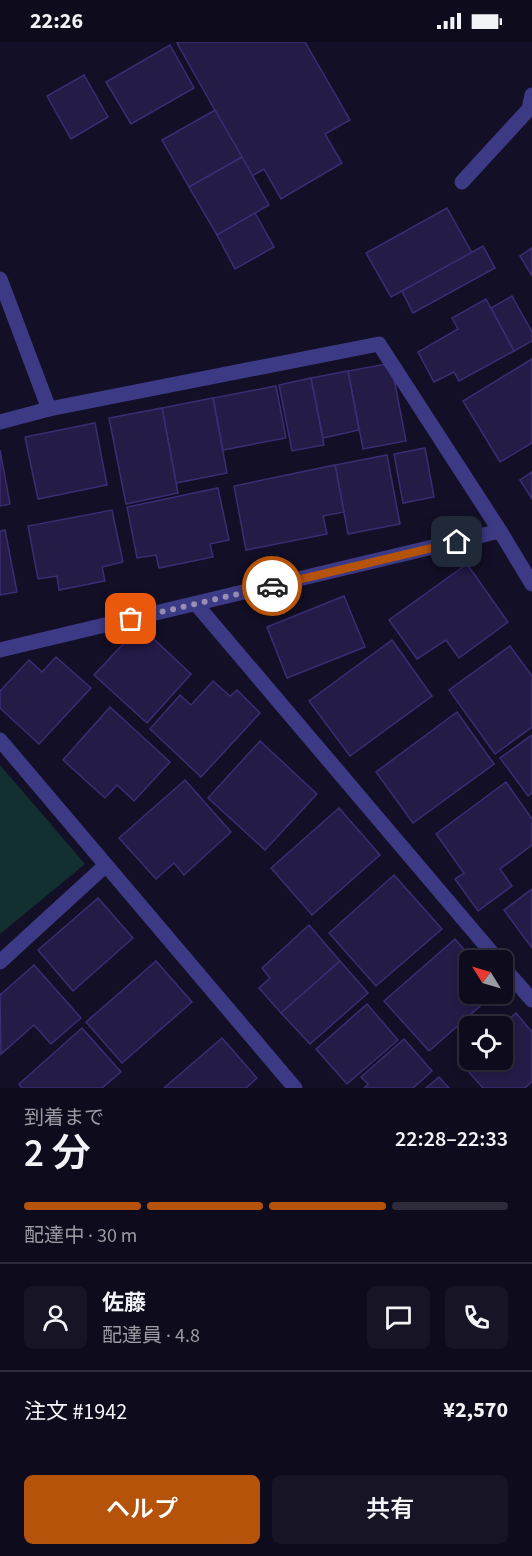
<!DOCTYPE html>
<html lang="ja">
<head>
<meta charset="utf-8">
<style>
  :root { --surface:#0e0b1c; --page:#171425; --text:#f1f3f6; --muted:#9b9ba3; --line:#2e2b3b; --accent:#b45309 }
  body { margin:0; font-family:"Source Sans 3","Noto Sans JP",sans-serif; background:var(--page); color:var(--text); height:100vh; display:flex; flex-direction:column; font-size:22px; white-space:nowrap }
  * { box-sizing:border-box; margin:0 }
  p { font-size:20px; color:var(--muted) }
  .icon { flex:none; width:33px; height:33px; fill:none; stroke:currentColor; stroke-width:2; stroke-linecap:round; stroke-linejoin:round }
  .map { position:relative; height:1046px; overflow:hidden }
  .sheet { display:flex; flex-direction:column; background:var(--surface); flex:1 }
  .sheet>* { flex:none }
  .needle { width:39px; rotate:307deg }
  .tools { position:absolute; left:459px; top:908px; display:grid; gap:12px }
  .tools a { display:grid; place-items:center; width:54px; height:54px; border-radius:9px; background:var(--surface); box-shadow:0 3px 9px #0003,0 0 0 2px var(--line); font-size:30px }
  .pin { position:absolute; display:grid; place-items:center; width:51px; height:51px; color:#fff; margin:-26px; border-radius:12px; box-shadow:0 3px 9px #0006 }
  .courier { position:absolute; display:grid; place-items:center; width:60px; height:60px; margin:-30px; border:4px solid #b45309; border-radius:50%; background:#fff; color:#222; box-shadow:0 2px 8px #0007 }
  .headline em { font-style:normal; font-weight:600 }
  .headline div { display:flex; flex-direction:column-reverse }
  .headline { display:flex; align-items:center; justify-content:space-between; height:102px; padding:0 24px }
  h1 { font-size:39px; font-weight:600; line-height:45px }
  .bar { display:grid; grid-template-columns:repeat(4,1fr); gap:9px 6px; align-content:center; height:72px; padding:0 24px }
  .bar i { height:8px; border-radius:4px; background:var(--line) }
  .bar .current { background:var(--accent) }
  .bar p { grid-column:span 4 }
  .line { display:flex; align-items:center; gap:15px; padding:0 24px; border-top:2px solid var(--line) }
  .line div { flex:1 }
  .round { display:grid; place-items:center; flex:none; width:63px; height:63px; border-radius:9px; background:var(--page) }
  .cta { display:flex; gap:12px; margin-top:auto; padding:12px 24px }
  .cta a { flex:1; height:69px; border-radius:9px; background:var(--accent); color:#fff; font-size:24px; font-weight:600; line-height:69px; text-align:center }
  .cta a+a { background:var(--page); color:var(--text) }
  .status { display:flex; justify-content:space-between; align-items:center; height:42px; padding:0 30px; background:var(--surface); direction:ltr }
  .status svg { height:16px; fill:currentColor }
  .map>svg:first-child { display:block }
</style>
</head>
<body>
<div class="status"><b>22:26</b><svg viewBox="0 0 49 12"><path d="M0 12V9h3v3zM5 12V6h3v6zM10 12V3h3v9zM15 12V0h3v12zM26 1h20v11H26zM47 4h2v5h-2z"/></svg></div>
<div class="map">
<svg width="532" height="1046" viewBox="0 0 532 1046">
  <rect width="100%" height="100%" fill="#130f26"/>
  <polygon fill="#12302f" points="0,723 85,822 0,892"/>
  <g fill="#241b47" stroke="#3b2d73" stroke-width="1.5">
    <polygon points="179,0 305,0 350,78 325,92 342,121 281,157 264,127 252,134 177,1"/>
    <polygon points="170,3 194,46 131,82 106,40"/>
    <polygon points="84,33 108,75 71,97 47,54"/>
    <polygon points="215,68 242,115 189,145 162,98"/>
    <polygon points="242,115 269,163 217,193 189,145"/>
    <polygon points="447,166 472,211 391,255 366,211"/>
    <polygon points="255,171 274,205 235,227 217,193"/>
    <polygon points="483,204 495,226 413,271 402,249"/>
    <polygon points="532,206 532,234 520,214"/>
    <polygon points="512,254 532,290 532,299 514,309 491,266"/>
    <polygon points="486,257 514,309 459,339 454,330 434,340 418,310 458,287 452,276"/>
    <polygon points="532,317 532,401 500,420 463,359"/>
    <polygon points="391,321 406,399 363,407 348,329"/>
    <polygon points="348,329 359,388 323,396 311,336"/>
    <polygon points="311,336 324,403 292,409 279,343"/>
    <polygon points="276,344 286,396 223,408 213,356"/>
    <polygon points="213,356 227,431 176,441 162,366"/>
    <polygon points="162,366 178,451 126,462 109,376"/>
    <polygon points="95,381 107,443 38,457 25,395"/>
    <polygon points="425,406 434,455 403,461 394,412"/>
    <polygon points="0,408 10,462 0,464"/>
    <polygon points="387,413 400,482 348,492 335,423"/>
    <polygon points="335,423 344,470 323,474 327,492 246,508 234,444"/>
    <polygon points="532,430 532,457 520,438"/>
    <polygon points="218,446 229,498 210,502 213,515 159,526 156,513 137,516 127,465"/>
    <polygon points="112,468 123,520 102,525 105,539 59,548 57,534 38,537 28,484"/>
    <polygon points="5,488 17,550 0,553 0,489"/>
    <polygon points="467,522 508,580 459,616 446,598 417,617 389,578"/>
    <polygon points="344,554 365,605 287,636 267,585"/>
    <polygon points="140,584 191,632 147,681 94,633"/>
    <polygon points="392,598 432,654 350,714 309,659"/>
    <polygon points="510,604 532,634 532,685 495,712 449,648"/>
    <polygon points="56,615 91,646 39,702 0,666 0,649 29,618 42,630"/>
    <polygon points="213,639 230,654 237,648 260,671 201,735 150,687 180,653 191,663"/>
    <polygon points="110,665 170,720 134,759 117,743 105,756 63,718"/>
    <polygon points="457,670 494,722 413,781 376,730"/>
    <polygon points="532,693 532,751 528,754 500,716"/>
    <polygon points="260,699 317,752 265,808 208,756"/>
    <polygon points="185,738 231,790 184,833 174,821 156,837 119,796"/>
    <polygon points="506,740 532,777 532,803 500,827 512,844 478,869 455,837 464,831 436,792"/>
    <polygon points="339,766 380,813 312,873 271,826"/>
    <polygon points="394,833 442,887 376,944 329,891"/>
    <polygon points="532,847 532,906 504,868"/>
    <polygon points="98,856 133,896 73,949 38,908"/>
    <polygon points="309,883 340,919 281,971 259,946 270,936 262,926"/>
    <polygon points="455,897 473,918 470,918 470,951 495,951 429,1009 384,959"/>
    <polygon points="156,919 192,960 122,1021 86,980"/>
    <polygon points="340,919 368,951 310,1002 281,971"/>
    <polygon points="34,923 81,976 51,1002 34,983 1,1012 0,953"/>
    <polygon points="367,962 398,998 347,1042 316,1007"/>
    <polygon points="516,971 532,990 532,1039 525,1046 483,1046 460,1020 470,1012 470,1017 502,1017 501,984"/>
    <polygon points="82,986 121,1030 102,1046 22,1046 19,1042"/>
    <polygon points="222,996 257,1036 246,1046 164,1046"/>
    <polygon points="404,997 432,1029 413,1046 364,1046 368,1042 361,1035"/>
    <polygon points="439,1035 449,1046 426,1046"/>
  </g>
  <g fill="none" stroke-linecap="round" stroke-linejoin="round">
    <g stroke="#3d3a85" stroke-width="15">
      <polyline points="462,140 529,67 532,53"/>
      <polyline points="0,237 49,367 379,302 500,489 532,542"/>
      <polyline points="0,380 49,367"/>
      <polyline points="196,562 498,918"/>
      <polyline points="0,608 500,489"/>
      <polyline points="0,698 295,1046"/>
      <polyline points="0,920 106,823"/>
      <polyline points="502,924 532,958"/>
    </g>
  </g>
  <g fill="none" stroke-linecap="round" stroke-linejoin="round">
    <polyline stroke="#948fb3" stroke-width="6" stroke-dasharray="0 10.8" points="131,577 272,544"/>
    <polyline stroke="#b45309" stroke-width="8" points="272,544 457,500"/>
  </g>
</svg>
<div class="tools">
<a><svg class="needle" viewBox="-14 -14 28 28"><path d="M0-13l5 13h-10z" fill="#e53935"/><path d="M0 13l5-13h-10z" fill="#9b9ba3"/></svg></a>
<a><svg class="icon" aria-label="locate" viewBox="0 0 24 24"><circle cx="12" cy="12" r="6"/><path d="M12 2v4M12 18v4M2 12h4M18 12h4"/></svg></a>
</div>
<div class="pin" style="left:131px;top:577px;background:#ea580c"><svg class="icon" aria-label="bag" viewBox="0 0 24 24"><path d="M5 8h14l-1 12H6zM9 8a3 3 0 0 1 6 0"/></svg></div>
<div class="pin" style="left:457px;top:500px;background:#1f2937"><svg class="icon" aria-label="home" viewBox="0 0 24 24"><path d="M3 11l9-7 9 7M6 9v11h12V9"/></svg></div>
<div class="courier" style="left:272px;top:544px"><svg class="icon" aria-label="car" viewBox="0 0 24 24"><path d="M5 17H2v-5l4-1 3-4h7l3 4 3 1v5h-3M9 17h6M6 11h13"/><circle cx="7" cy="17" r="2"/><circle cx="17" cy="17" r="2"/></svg></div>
</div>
<section class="sheet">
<div class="headline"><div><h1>2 分</h1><p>到着まで</p></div><em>22:28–22:33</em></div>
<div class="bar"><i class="current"></i><i class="current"></i><i class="current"></i><i></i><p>配達中 · 30 m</p></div>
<div class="line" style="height:108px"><a class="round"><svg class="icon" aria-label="person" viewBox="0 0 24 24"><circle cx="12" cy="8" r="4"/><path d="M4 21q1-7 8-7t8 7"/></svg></a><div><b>佐藤</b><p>配達員 · 4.8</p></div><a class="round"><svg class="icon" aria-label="chat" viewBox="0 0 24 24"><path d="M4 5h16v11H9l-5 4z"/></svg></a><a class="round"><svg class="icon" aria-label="phone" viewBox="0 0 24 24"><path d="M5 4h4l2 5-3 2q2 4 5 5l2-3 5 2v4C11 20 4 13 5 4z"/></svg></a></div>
<div class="line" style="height:78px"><div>注文 #1942</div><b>¥2,570</b></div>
<div class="cta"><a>ヘルプ</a><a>共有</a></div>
</section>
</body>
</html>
